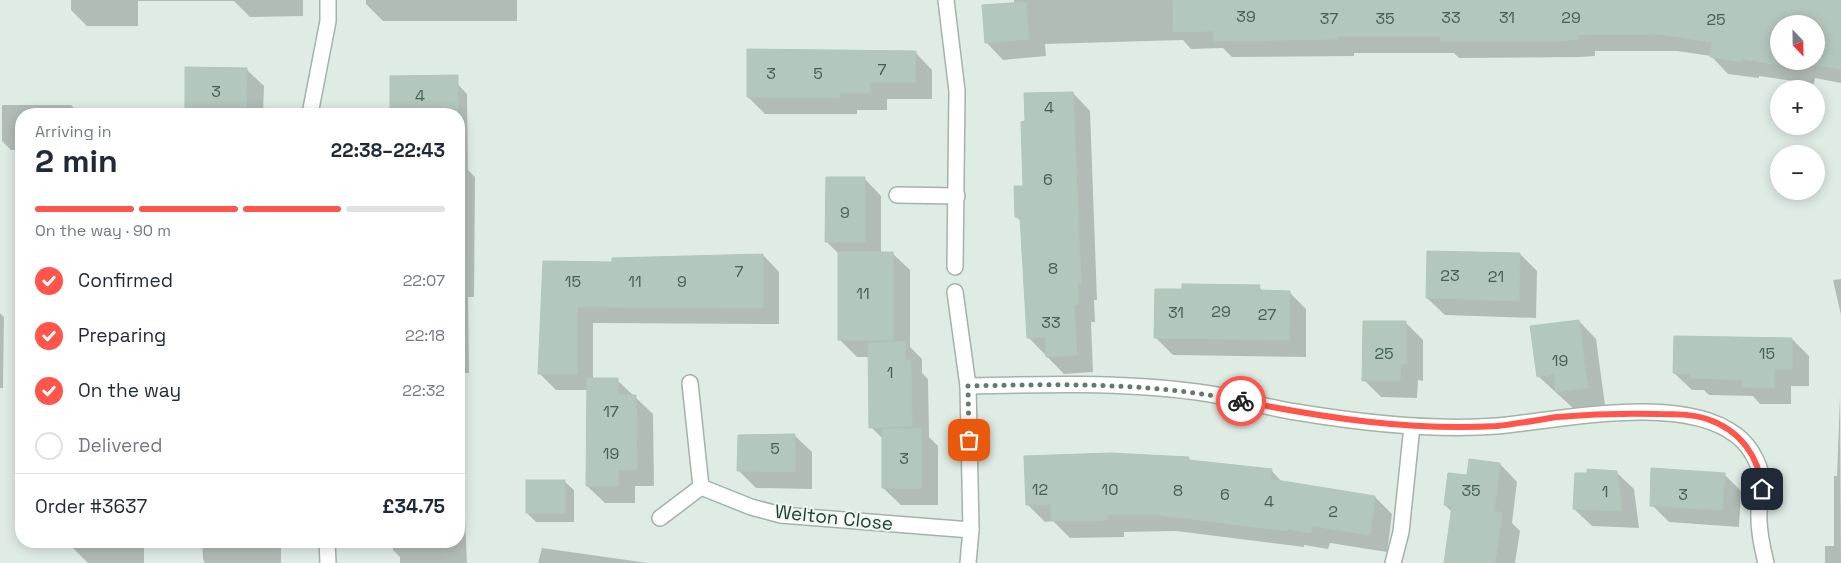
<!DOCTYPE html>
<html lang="en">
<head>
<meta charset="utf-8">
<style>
  :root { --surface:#fff; --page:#f2f2f3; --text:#1f2937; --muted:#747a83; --line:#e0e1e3; --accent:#ff554a }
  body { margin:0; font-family:"Space Grotesk",sans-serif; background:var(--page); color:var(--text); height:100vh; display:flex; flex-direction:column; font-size:19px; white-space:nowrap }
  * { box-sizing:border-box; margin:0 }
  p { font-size:16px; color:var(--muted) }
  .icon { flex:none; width:28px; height:28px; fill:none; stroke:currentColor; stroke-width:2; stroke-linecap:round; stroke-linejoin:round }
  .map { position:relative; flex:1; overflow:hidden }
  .drawer { position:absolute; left:15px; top:108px; width:450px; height:440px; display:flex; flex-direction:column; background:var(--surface); border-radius:20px; box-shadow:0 2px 12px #0003 }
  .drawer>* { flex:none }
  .needle { width:32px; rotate:158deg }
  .fabs { position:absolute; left:1770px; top:15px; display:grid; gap:10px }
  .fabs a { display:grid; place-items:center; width:55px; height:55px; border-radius:50%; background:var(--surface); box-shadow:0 2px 12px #0003; font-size:25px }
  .pin { position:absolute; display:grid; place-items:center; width:42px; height:42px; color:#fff; margin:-21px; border-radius:10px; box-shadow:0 2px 8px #0006 }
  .courier { position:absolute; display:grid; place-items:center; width:50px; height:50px; margin:-25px; border:4px solid #ff554a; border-radius:50%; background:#fff; color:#222; box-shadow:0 1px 6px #0007 }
  .head em { font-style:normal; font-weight:600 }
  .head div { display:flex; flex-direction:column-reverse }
  .head { display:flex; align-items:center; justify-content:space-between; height:85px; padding:0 20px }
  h1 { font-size:32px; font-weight:600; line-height:38px }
  .bar { display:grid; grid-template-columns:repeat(4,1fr); gap:8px 5px; align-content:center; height:60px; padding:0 20px }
  .bar i { height:6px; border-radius:4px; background:var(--line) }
  .bar .on { background:var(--accent) }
  .bar p { grid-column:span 4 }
  .line { display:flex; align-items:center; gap:12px; padding:0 20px; border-top:1px solid var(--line) }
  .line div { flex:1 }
  ol { padding:0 20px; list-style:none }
  li { display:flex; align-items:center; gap:15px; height:55px }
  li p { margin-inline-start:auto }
  li .icon { padding:5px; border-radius:50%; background:var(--accent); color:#fff; stroke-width:4 }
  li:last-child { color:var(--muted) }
  li i { width:28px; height:28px; border:2px solid var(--line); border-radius:50% }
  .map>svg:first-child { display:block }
</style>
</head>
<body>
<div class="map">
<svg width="1841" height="563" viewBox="0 0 1841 563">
  <rect width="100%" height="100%" fill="#dfece4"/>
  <g fill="#0003" fill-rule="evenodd">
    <polygon points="71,0 303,0 303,16 250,17 234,1 138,1 138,26 87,26 71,10"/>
    <polygon points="366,0 517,0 517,21 383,21 366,4"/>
    <path d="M1014 0H1841V83L1815 78 1814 84 1759 76V78L1728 74 1711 56 1677 51H1595V56L1580 57 1459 58 1454 53H1354V56L1232 57 1223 48 1191 49 1183 40 1045 44 1046 56 1003 60 986 42 1014 4ZM1779 24H1816V61H1779Z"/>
    <polygon points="915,52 932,70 932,99 887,99 887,110 857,110 857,114 765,114 748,97"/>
    <polygon points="246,69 264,86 263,114 186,114"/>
    <polygon points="450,76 467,94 468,170 475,177 474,297 468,297 469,373 463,373 462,449 467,563 400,563 400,557 393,550 393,541 459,541 459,114 391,114"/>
    <polygon points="1073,93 1090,111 1097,300 1094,300 1095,322 1091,322 1093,372 1064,374 1028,337 1022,222 1016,217 1025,187"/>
    <polygon points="2,105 71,105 80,114 21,114 21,150 11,150 2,141"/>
    <polygon points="864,178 881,196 881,253 892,253 910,270 910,347 922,359 922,373 928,379 929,437 938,446 938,505 901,505 883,488 883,439 871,427 869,357 857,357 840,340 839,254 826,241"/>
    <polygon points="1520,254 1537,271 1536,318 1445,315 1427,298"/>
    <polygon points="763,255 779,272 779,324 593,323 593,379 617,380 653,414 654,486 635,486 635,503 605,503 587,486 588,390 556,390 540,374 545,262 613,263"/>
    <polygon points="1841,279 1841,315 1833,280"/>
    <polygon points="1259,287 1264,292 1289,292 1306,309 1306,357 1173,355 1155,337"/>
    <polygon points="0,313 4,317 3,388 0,388"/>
    <polygon points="1579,321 1596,339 1605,405 1574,409 1538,376"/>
    <polygon points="1405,322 1423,340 1423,381 1418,380 1417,398 1381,397 1364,380"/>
    <polygon points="1792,339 1809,356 1809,386 1791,386 1791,404 1760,404 1753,396 1709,395 1704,390 1692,390 1674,373"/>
    <polygon points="1840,396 1841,563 1825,563 1825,546 1834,546 1834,476 1837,476"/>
    <polygon points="794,435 812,452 812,489 756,488 739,471"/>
    <polygon points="1189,459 1191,461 1271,470 1283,483 1375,497 1392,514 1387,552 1330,543 1328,549 1304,545 1304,547 1176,531 1124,532 1124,537 1070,538 1053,521 1045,522 1027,504"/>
    <polygon points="1500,464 1517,482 1512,523 1520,531 1515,563 1446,563 1452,512 1445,505"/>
    <polygon points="1616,472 1634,489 1639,528 1592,526 1574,509"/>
    <polygon points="1724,474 1741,491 1739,527 1669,522 1652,505"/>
    <polygon points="564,481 574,490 574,522 536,522 527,513"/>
    <polygon points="72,541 144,541 144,563 88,563 72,547"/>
    <polygon points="202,541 281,541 281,563 205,563 203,559"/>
    <polygon points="542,548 648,563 538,563"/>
  </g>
  <g fill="#b4c7bc" stroke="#b1c7b9" fill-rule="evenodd">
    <path d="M1173 0H1841V69L1798 62 1797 68 1742 59V62L1710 57 1712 42 1658 34 1578 35V39L1562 41H1440L1441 36H1337V39L1214 41 1213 31 1173 32ZM1779 24H1816V61H1779Z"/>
    <polygon points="1026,2 1029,39 985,43 982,5"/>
    <polygon points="747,49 916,51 915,82 870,82 870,93 840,93 840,98 747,97"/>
    <polygon points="185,67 247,68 246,114 185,114"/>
    <polygon points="458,75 458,114 390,114 390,76"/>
    <polygon points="1073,92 1081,283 1078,283 1078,304 1074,305 1077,355 1046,357 1045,337 1027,338 1020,217 1015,217 1014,186 1023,186 1021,122 1025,121 1024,93"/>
    <polygon points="826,177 865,177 865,242 825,242"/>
    <polygon points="1427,251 1520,253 1519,301 1426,298"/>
    <rect x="838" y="252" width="55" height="88"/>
    <polygon points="763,254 763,308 577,307 577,374 538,374 543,261 612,262 612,258"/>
    <polygon points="1182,284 1260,285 1259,290 1290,291 1289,340 1154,338 1155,289 1182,289"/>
    <polygon points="1579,320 1588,388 1556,392 1554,374 1537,377 1530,326"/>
    <polygon points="1363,321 1406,321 1406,364 1401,364 1400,381 1362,381"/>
    <polygon points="1674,336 1792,338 1792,369 1775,369 1774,388 1742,387 1742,380 1690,378 1690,374 1673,373"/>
    <polygon points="905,341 905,360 911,360 912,426 869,428 868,343"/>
    <polygon points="587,378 618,378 618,395 636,395 637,469 618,470 618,486 586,486"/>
    <polygon points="921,428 922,488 882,488 882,429"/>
    <polygon points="795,434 795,472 737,471 738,435"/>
    <polygon points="1110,453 1189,457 1189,460 1272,469 1270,479 1375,496 1370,535 1313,526 1311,533 1287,529 1287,531 1158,515 1107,515 1107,520 1051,521 1051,504 1026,505 1024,456"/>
    <polygon points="1469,459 1500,463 1494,511 1502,513 1495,563 1444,563 1452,506 1444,505 1448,473 1467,475"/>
    <polygon points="1651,468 1725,473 1722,510 1650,506"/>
    <polygon points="1587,469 1617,471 1622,511 1573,509 1575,473 1587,473"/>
    <rect x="526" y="480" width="39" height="33"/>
  </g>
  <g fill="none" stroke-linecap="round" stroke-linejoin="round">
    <defs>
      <g id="minor">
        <polyline points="946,0 957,91 955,267"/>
        <polyline points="310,114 328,21 328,0"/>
        <polyline points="897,195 957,196"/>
        <polyline points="955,292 968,386 971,530 968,563"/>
        <path d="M968 386C1044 384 1121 382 1197 392 1231 396 1263 407 1296 412 1362 423 1431 431 1497 426 1562 420 1681 393 1736 435 1752 447 1764 470 1762 491 1762 498 1759 506 1759 513 1758 530 1762 547 1766 563"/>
        <polyline points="701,487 751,507 781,515 971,530"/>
        <polyline points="660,518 701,487 690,383"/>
        <polyline points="327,541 328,563"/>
        <polyline points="1393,563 1401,532 1412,426"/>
      </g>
    </defs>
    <use href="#minor" stroke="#a1b4aa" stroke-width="18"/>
    <use href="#minor" stroke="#fff" stroke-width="15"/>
  </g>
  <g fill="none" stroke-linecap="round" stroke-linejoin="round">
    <path stroke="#627b6e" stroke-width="5" stroke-dasharray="0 9" d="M969 440 968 386C1060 384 1151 382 1241 401"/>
    <path stroke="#ff554a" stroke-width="6" d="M1241 401C1325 418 1411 431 1497 426 1517 424 1537 420 1557 417 1591 414 1624 413 1659 414 1675 414 1692 414 1707 419 1740 430 1759 456 1762 489"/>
  </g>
  <g text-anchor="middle" stroke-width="4" stroke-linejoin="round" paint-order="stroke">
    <g font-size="16" fill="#446052">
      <text x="1246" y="22">39</text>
      <text x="1451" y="23">33</text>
      <text x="1507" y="23">31</text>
      <text x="1571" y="23">29</text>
      <text x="1329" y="24">37</text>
      <text x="1385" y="24">35</text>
      <text x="1716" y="25">25</text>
      <text x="882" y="75">7</text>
      <text x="771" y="79">3</text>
      <text x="818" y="79">5</text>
      <text x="216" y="97">3</text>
      <text x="420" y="101">4</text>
      <text x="1049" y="113">4</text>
      <text x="1048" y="185">6</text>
      <text x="845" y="218">9</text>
      <text x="1053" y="274">8</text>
      <text x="739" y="277">7</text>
      <text x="1450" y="281">23</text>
      <text x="1496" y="282">21</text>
      <text x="573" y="287">15</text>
      <text x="635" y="287">11</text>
      <text x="682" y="287">9</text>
      <text x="863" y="299">11</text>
      <text x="1221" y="317">29</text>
      <text x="1176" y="318">31</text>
      <text x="1267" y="320">27</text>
      <text x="1051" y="328">33</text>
      <text x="1384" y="359">25</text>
      <text x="1767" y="359">15</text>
      <text x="1560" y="366">19</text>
      <text x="890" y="378">1</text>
      <text x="611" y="417">17</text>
      <text x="775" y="454">5</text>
      <text x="611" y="459">19</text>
      <text x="904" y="464">3</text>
      <text x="1040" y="495">12</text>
      <text x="1110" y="495">10</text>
      <text x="1178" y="496">8</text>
      <text x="1471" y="496">35</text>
      <text x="1605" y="497">1</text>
      <text x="1225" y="500">6</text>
      <text x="1683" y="500">3</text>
      <text x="1269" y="507">4</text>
      <text x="1333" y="517">2</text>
    </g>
    <g font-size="19" fill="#1e3e2f" stroke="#f0f8f2">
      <text transform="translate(834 517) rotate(6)" y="7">Welton Close</text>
    </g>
  </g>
</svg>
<div class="fabs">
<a><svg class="needle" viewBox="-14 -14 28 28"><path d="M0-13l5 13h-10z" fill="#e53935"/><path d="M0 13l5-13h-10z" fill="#747a83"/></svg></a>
<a>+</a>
<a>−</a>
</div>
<div class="pin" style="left:969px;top:440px;background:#ea580c"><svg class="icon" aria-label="bag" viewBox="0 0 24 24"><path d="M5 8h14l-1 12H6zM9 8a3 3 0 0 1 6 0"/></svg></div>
<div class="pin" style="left:1762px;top:489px;background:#1f2937"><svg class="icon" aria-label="home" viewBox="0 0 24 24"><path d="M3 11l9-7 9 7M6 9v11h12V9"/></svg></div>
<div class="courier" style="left:1241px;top:401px"><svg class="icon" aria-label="bike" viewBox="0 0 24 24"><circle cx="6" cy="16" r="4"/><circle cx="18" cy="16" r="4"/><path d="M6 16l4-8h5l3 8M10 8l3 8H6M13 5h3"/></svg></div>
<section class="drawer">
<div class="head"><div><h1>2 min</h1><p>Arriving in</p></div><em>22:38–22:43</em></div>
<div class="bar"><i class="on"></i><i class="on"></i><i class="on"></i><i></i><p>On the way · 90 m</p></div>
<ol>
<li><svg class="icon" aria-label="check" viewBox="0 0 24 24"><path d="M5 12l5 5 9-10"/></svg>Confirmed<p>22:07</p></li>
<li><svg class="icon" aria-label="check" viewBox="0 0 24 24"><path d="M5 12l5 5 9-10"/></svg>Preparing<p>22:18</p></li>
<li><svg class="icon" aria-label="check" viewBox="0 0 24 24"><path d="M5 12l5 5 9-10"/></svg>On the way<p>22:32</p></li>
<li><i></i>Delivered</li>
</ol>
<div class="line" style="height:65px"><div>Order #3637</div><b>£34.75</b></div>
</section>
</div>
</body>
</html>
